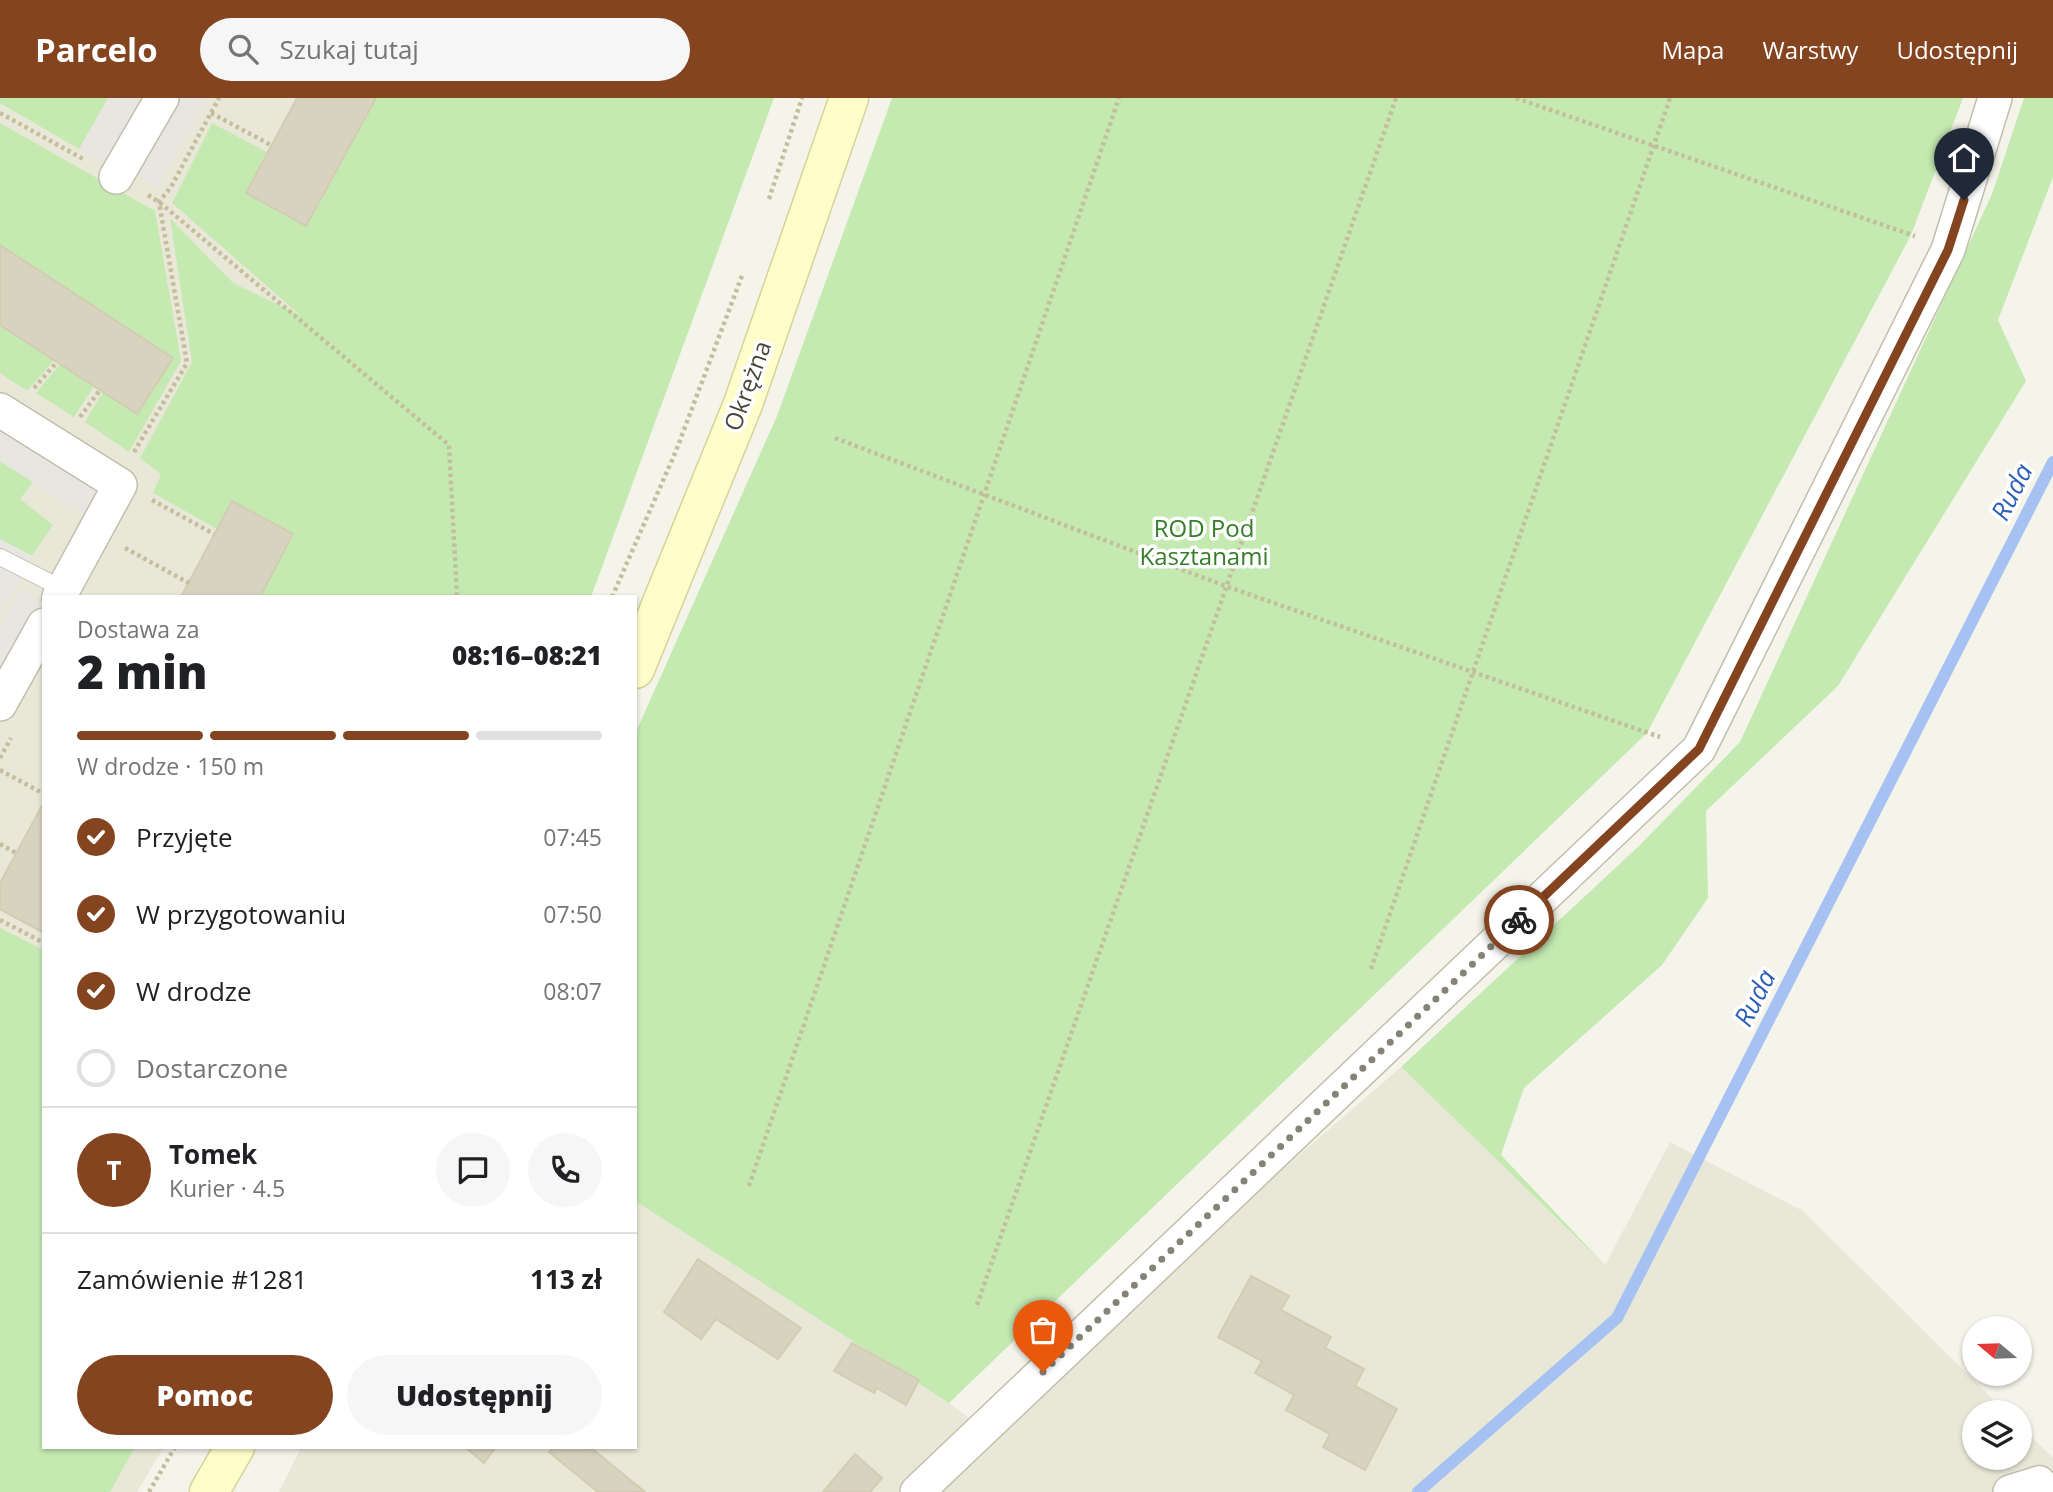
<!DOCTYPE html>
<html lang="pl">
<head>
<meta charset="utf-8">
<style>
  :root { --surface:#fff; --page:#f6f6f6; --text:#202124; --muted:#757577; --line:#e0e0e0; --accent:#84441f }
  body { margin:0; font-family:"Open Sans",sans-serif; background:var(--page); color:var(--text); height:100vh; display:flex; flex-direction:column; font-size:26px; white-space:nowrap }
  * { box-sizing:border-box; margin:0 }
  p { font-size:23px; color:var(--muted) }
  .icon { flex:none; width:38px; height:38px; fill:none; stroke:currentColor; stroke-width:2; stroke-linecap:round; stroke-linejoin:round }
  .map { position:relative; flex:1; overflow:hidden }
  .side { position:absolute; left:42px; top:497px; width:595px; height:854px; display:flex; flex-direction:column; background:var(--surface); border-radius:0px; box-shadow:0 2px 5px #0004 }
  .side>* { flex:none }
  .needle { width:46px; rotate:289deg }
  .tools { position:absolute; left:1962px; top:1218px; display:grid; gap:14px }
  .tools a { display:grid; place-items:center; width:70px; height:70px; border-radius:50%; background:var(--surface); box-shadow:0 2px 5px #0004; font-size:35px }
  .pin { position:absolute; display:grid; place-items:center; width:60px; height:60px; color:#fff; margin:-72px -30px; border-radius:50% 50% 50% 0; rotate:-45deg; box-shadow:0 0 7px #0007 }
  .pin .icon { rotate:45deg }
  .courier { position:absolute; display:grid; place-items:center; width:70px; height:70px; margin:-35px; border:5px solid #84441f; border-radius:50%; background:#fff; color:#222; box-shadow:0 2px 9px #0007 }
  .overview em { font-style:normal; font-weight:800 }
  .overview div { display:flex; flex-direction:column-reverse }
  .overview { display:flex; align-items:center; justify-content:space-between; height:119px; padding:0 35px }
  h1 { font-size:46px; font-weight:800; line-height:52px }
  .bar { display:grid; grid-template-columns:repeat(4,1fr); gap:10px 7px; align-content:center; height:84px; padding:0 35px }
  .bar i { height:9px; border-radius:5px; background:var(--line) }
  .bar .on { background:var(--accent) }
  .bar p { grid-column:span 4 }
  .line { display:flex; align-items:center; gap:18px; padding:0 35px; border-top:2px solid var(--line) }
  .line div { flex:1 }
  .round { display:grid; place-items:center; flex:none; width:74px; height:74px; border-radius:37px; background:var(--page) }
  ol { padding:0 35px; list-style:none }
  li { display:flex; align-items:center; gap:21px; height:77px }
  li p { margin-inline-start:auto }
  li .icon { padding:7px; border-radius:50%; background:var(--accent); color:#fff; stroke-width:4 }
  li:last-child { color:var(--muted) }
  li i { width:38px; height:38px; border:4px solid var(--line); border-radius:50% }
  .primary-button { display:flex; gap:14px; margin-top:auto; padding:14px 35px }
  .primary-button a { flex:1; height:80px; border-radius:42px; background:var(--accent); color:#fff; font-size:28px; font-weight:800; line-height:80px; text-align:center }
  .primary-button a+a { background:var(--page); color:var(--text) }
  header { display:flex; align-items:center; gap:42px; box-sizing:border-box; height:98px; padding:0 35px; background:var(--accent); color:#fff }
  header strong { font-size:33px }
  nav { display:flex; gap:38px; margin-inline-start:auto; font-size:24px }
  .search { width:490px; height:63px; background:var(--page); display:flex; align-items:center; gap:18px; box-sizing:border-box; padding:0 24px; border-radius:38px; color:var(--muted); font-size:26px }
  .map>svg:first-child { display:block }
</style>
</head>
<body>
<header>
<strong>Parcelo</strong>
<div class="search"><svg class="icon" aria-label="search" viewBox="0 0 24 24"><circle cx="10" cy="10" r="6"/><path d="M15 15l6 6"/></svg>Szukaj tutaj</div>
<nav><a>Mapa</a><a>Warstwy</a><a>Udostępnij</a></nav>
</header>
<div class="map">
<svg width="2053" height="1394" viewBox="0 0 2053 1394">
  <rect width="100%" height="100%" fill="#f5f4ea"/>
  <g fill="#e9e8d8">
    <polygon points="0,0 568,0 448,262 440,499 44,499 44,1349 164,1349 137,1394 0,1394"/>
    <polygon points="1401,969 1605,1167 1670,1044 1803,1113 2006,1314 1974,1314 1974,1360 2020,1360 2020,1327 2053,1360 2053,1394 279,1394 301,1349 635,1349 635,1103 949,1305 983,1330"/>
  </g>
  <g fill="#c4eab2">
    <polygon points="0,0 108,0 79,51 0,5"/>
    <polygon points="376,0 774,0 591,499 260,499 293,436 232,403 217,431 153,395 161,376 140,360 192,264 170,120 233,185 300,217 172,105 212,25 267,54 246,95 306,127"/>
    <polygon points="892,0 1963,0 1911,137 1647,635 949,1305 635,1103 635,636 777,318"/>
    <polygon points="2024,0 2053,0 2053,79 1998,222 2026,283 1838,588 1706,713 1708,800 1662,867 1524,990 1501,1057 1605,1167 1401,969 1639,748 1740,644 1992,96"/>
    <polygon points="0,25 155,113 181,263 129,354 85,324 103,294 137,315 173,260 0,147"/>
    <polygon points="0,227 54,262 27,293 0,275"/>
    <polygon points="60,266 94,288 74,319 36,295"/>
    <polygon points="0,363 33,384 20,401 53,427 32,458 0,441"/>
    <polygon points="0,830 44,852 44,1349 135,1349 110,1394 0,1394"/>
  </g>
  <g fill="#e7e6e1">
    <polygon points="108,0 150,0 111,69 79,51"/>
    <polygon points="177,0 206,0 156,91 135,73"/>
    <polygon points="0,330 101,394 86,418 0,363"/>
    <polygon points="0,441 32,458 0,515"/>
    <polygon points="22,491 44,504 44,509 0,589 0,531"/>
  </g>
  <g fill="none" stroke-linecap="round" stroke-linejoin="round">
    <polyline stroke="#a6c2f2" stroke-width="12" points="1418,1394 1617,1220 2053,364"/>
  </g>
  <g fill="#d7d3bf" stroke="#d2cdb2" stroke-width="2">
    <polygon points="297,0 376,0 306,128 246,95"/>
    <polygon points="0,147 173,260 137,316 0,227"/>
    <polygon points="232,403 293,436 260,499 181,499"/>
    <polygon points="44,704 44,835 0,811 0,785"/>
    <polygon points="698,1161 801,1230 778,1261 716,1221 701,1241 664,1214"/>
    <polygon points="1251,1178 1289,1198 1281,1212 1331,1239 1325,1250 1364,1271 1355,1288 1397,1311 1365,1372 1323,1349 1330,1336 1286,1312 1294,1297 1255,1275 1262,1263 1218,1239"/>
    <polygon points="852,1245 919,1282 906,1307 877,1290 874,1295 834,1273"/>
    <polygon points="465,1349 496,1349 484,1365"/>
    <polygon points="553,1349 590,1349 645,1394 598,1394 549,1354"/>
    <polygon points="855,1356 882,1380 870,1394 823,1394"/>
  </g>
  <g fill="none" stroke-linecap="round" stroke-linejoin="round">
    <defs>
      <polyline id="lane" points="0,459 63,491"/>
      <g id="street">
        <polyline points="116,79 162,0"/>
        <polyline points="0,312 120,387 59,499"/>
        <polyline points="0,606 44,527"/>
        <polyline points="917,1394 1699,651 1948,152 1995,0"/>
        <polyline points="2010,1394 2039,1385 2048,1394"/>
      </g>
      <g id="secondary">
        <polyline points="635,571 743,306 849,0"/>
        <polyline points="209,1394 235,1349"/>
      </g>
    </defs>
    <use href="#lane" stroke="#c1bfac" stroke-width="18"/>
    <use href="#street" stroke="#c1bfac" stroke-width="36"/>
    <use href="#secondary" stroke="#d6d399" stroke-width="41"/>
    <g stroke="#c3be9d" stroke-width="4.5" stroke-dasharray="3.5 3.5" stroke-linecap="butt">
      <polyline points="1516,0 1915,138"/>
      <polyline points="0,15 85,62"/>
      <polyline points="211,15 271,47"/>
      <polyline points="148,97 159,104 449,347 457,499"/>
      <polyline points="769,101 802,0"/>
      <polyline points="34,290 57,264"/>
      <polyline points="80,319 100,292"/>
      <polyline points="835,340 1228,489 1660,639"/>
      <polyline points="134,354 187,265 159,104 171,89 219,0"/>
      <polyline points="152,402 214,436"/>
      <polyline points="125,450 189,485"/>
      <polyline points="612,499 676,353 743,175"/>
      <polyline points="0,660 11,640"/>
      <polyline points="0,672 44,696"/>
      <polyline points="0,746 16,755"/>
      <polyline points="0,822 44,845"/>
      <polyline points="1371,871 1670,0"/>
      <polyline points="749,1088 1119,0"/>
      <polyline points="977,1207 1396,0"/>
      <polyline points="149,1394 175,1349"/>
    </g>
    <use href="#lane" stroke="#fff" stroke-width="16"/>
    <use href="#street" stroke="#fff" stroke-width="33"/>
    <use href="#secondary" stroke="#fffeca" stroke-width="38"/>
  </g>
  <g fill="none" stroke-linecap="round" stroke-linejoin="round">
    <polyline stroke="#858376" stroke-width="7" stroke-dasharray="0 12.6" points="1043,1274 1519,822"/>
    <polyline stroke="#84441f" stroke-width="9" points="1519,822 1699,651 1948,152 1964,102"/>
  </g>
  <g text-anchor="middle" stroke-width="7" stroke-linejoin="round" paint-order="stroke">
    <g font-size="24" fill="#494638" stroke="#fff">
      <text transform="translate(748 288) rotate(-70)" y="8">Okrężna</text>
    </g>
    <g font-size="24" fill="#367d29" stroke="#fff">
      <text x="1204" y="439">ROD Pod<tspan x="1204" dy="28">Kasztanami</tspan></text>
    </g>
    <g font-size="26" font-style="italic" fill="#2d5fb9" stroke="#fff">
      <text transform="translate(2012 394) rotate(-63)" y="9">Ruda</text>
      <text transform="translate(1755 900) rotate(-63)" y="9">Ruda</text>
    </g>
  </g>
</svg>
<div class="tools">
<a><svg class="needle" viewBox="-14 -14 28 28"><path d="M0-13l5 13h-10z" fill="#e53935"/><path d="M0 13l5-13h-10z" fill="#757577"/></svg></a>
<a><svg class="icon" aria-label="layers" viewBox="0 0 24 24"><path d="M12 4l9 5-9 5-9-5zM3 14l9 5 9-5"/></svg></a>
</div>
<div class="pin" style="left:1043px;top:1274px;background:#ea580c"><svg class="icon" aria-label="bag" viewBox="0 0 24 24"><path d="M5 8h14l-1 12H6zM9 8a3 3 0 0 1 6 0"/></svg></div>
<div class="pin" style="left:1964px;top:102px;background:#1f2937"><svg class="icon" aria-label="home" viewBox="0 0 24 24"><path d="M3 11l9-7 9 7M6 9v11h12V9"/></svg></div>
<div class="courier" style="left:1519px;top:822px"><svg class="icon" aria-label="bike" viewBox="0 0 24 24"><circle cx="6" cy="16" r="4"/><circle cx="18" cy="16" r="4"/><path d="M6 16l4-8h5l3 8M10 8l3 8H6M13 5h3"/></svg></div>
<section class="side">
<div class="overview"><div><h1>2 min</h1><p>Dostawa za</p></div><em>08:16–08:21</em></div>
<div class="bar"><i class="on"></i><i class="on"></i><i class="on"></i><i></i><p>W drodze · 150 m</p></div>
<ol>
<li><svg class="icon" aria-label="check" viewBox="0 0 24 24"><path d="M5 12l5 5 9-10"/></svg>Przyjęte<p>07:45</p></li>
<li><svg class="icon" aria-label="check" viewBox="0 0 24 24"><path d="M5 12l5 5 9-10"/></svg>W przygotowaniu<p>07:50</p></li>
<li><svg class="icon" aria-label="check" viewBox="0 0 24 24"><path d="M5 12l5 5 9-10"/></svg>W drodze<p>08:07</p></li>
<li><i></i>Dostarczone</li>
</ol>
<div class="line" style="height:126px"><b class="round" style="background:var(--accent);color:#fff">T</b><div><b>Tomek</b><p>Kurier · 4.5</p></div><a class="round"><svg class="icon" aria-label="chat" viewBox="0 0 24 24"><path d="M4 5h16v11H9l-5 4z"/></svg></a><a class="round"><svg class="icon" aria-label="phone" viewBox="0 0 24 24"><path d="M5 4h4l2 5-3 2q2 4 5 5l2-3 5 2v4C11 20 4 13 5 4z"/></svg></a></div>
<div class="line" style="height:91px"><div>Zamówienie #1281</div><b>113 zł</b></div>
<div class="primary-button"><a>Pomoc</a><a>Udostępnij</a></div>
</section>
</div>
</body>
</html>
